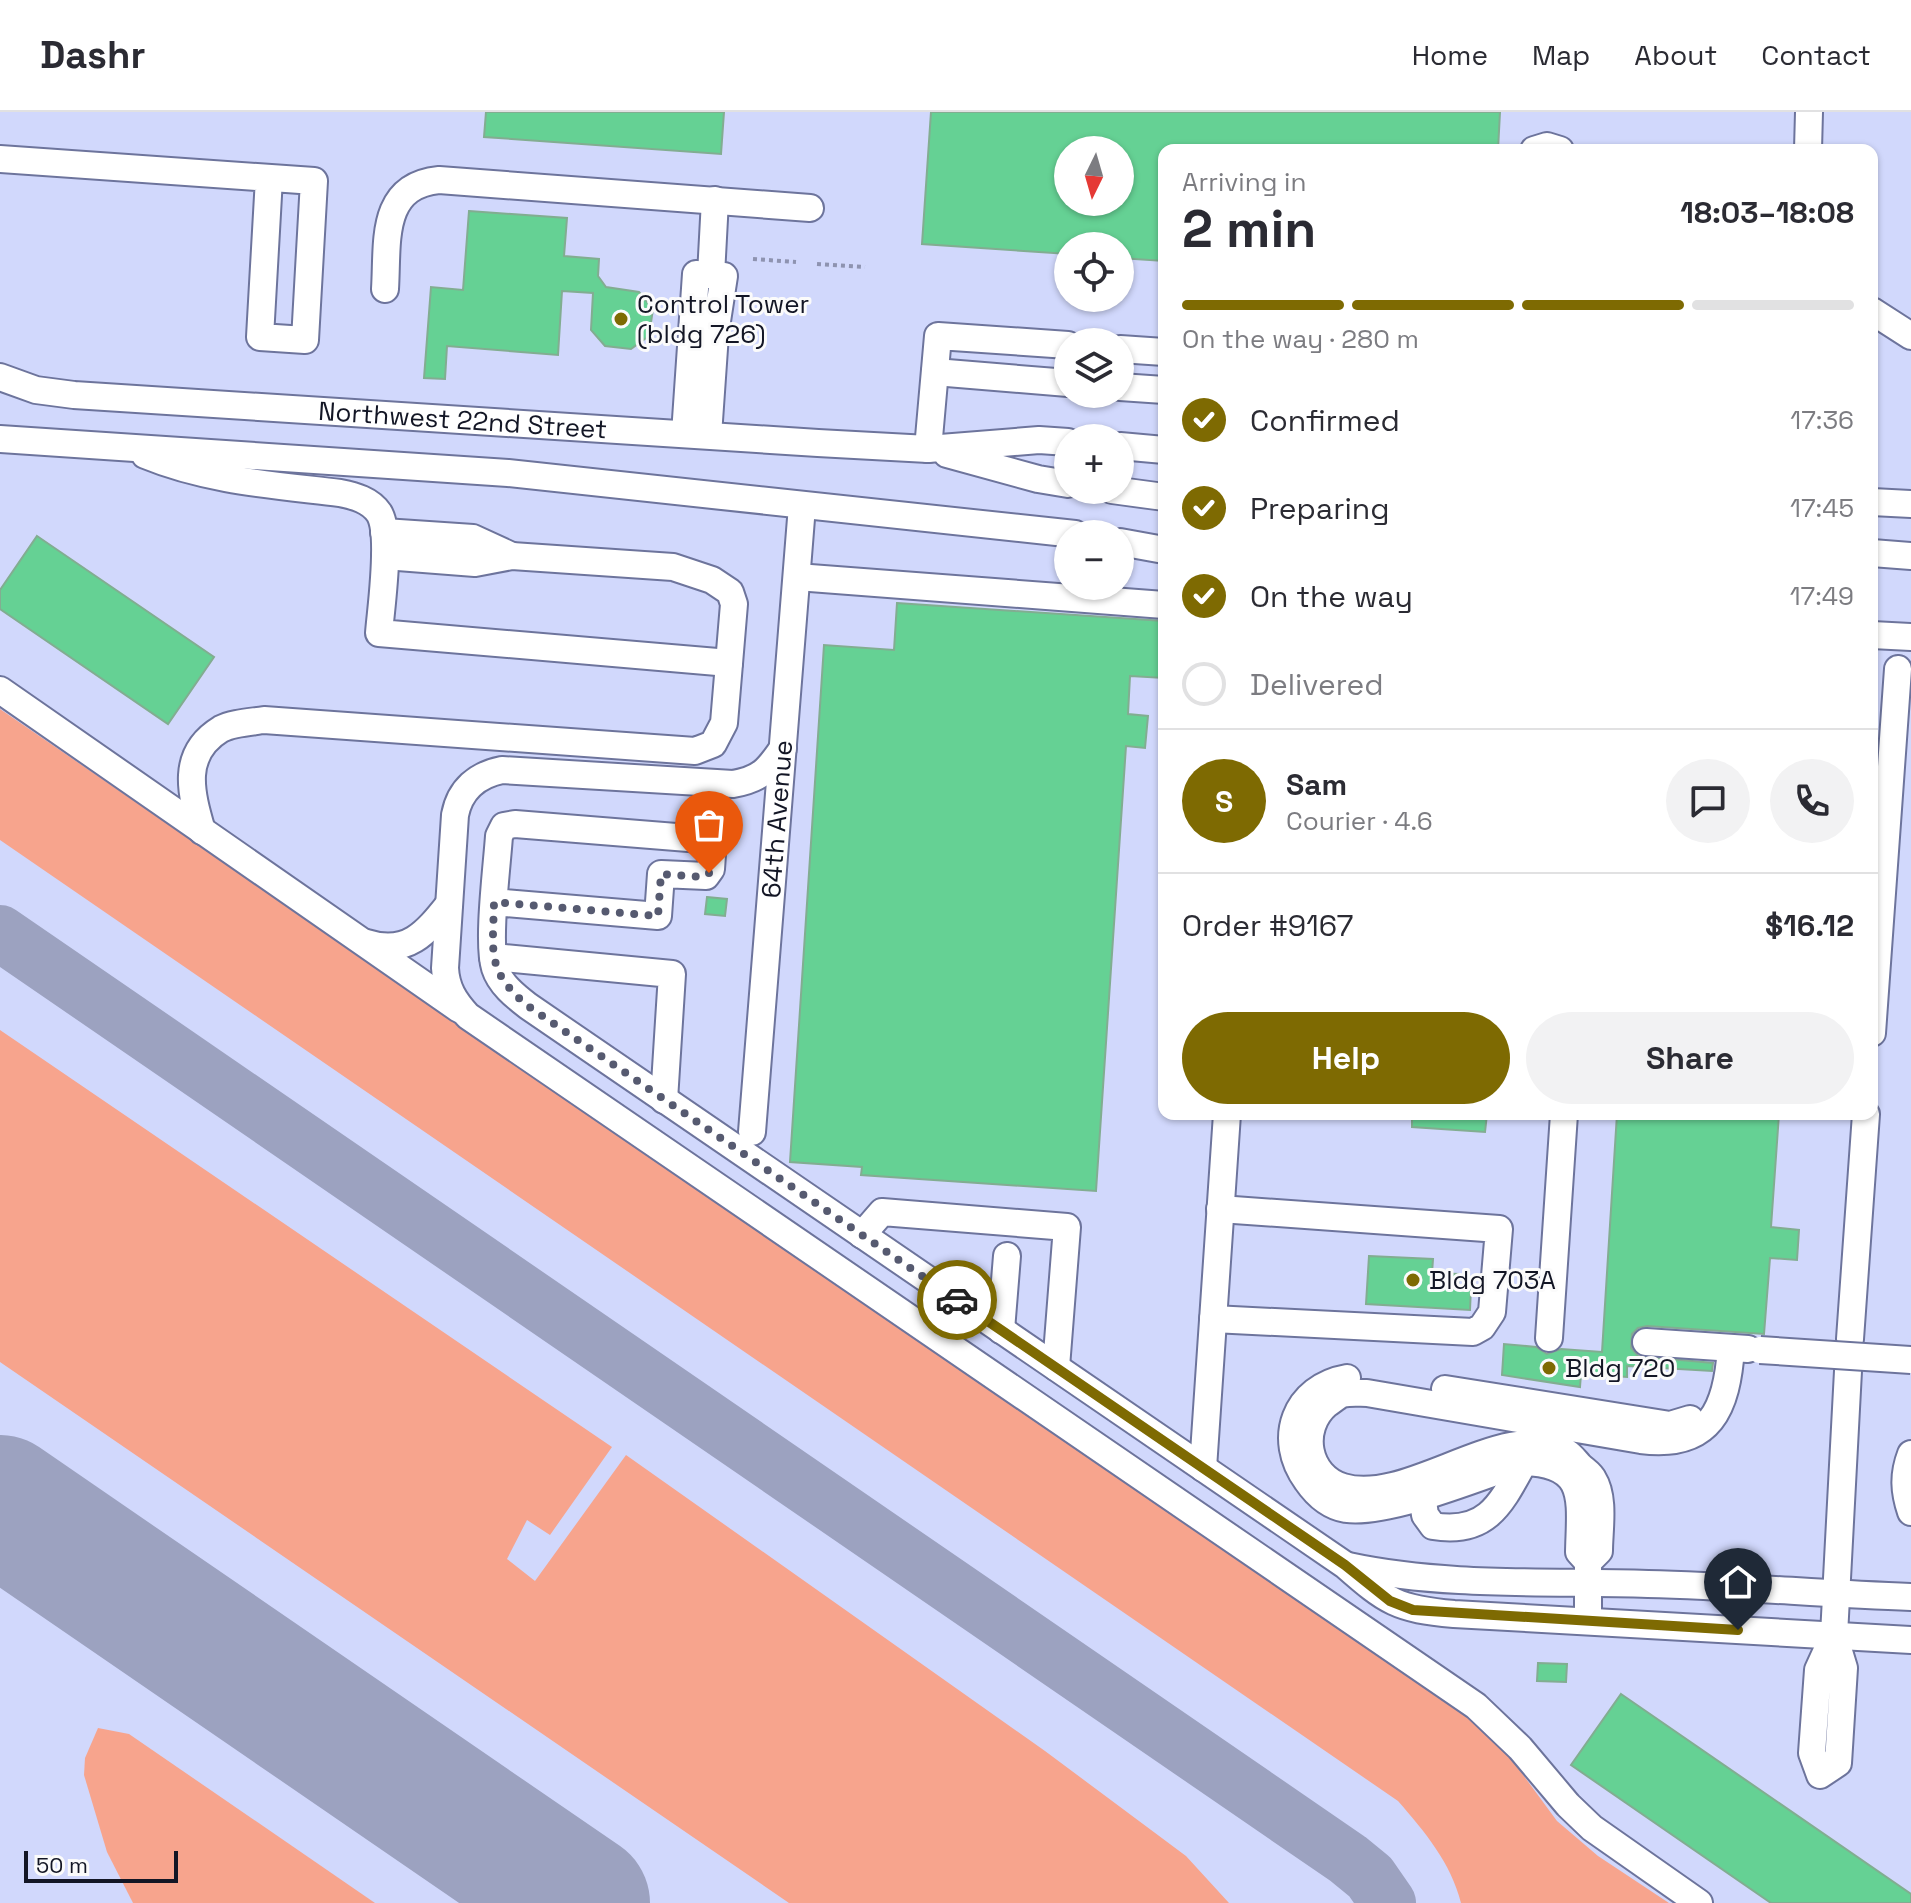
<!DOCTYPE html>
<html lang="en">
<head>
<meta charset="utf-8">
<style>
  :root { --surface:#fff; --page:#f2f2f3; --text:#2b2b33; --muted:#7c7c81; --line:#e1e1e2; --accent:#7e6a02 }
  body { margin:0; font-family:"Space Grotesk",sans-serif; background:var(--page); color:var(--text); height:100vh; display:flex; flex-direction:column; font-size:30px; white-space:nowrap }
  * { box-sizing:border-box; margin:0 }
  p { font-size:26px; color:var(--muted) }
  .icon { flex:none; width:44px; height:44px; fill:none; stroke:currentColor; stroke-width:2; stroke-linecap:round; stroke-linejoin:round }
  .map { position:relative; flex:1; overflow:hidden }
  .side { position:absolute; left:1158px; top:32px; width:720px; height:976px; display:flex; flex-direction:column; background:var(--surface); border-radius:16px; box-shadow:0 2px 6px #0004 }
  .side>* { flex:none }
  .needle { width:52px; rotate:185deg }
  .fabs { position:absolute; left:1054px; top:24px; display:grid; gap:16px }
  .fabs a { display:grid; place-items:center; width:80px; height:80px; border-radius:50%; background:var(--surface); box-shadow:0 2px 6px #0004; font-size:40px }
  .scale { position:absolute; left:24px; bottom:20px; width:154px; box-sizing:border-box; padding-left:8px; border:4px solid #131625; border-top:0; font-size:22px; line-height:28px; white-space:nowrap; color:#131625; -webkit-text-stroke:6px #fbfbfb; paint-order:stroke }
  .pin { position:absolute; display:grid; place-items:center; width:68px; height:68px; color:#fff; margin:-82px -34px; border-radius:50% 50% 50% 0; rotate:-45deg; box-shadow:0 0 8px #0007 }
  .pin .icon { rotate:45deg }
  .courier { position:absolute; display:grid; place-items:center; width:80px; height:80px; margin:-40px; border:6px solid #7e6a02; border-radius:50%; background:#fff; color:#222; box-shadow:0 2px 10px #0007 }
  .summary em { font-style:normal; font-weight:700 }
  .summary div { display:flex; flex-direction:column-reverse }
  .summary { display:flex; align-items:center; justify-content:space-between; height:136px; padding:0 24px }
  h1 { font-size:52px; font-weight:700; line-height:60px }
  .bar { display:grid; grid-template-columns:repeat(4,1fr); gap:12px 8px; align-content:center; height:96px; padding:0 24px }
  .bar i { height:10px; border-radius:6px; background:var(--line) }
  .bar .on { background:var(--accent) }
  .bar p { grid-column:span 4 }
  .line { display:flex; align-items:center; gap:20px; padding:0 24px; border-top:2px solid var(--line) }
  .line div { flex:1 }
  .round { display:grid; place-items:center; flex:none; width:84px; height:84px; border-radius:42px; background:var(--page) }
  ol { padding:0 24px; list-style:none }
  li { display:flex; align-items:center; gap:24px; height:88px }
  li p { margin-inline-start:auto }
  li .icon { padding:8px; border-radius:50%; background:var(--accent); color:#fff; stroke-width:4 }
  li:last-child { color:var(--muted) }
  li i { width:44px; height:44px; border:4px solid var(--line); border-radius:50% }
  .button { display:flex; gap:16px; margin-top:auto; padding:16px 24px }
  .button a { flex:1; height:92px; border-radius:48px; background:var(--accent); color:#fff; font-size:32px; font-weight:700; line-height:92px; text-align:center }
  .button a+a { background:var(--page); color:var(--text) }
  header { display:flex; align-items:center; gap:48px; box-sizing:border-box; height:112px; padding:0 40px; background:var(--surface); border-bottom:2px solid var(--line) }
  header strong { font-size:38px }
  nav { display:flex; gap:44px; margin-inline-start:auto; font-size:28px }
  .map>svg:first-child { display:block }
</style>
</head>
<body>
<header>
<strong>Dashr</strong>
<nav><a>Home</a><a>Map</a><a>About</a><a>Contact</a></nav>
</header>
<div class="map">
<svg width="1911" height="1791" viewBox="0 0 1911 1791">
  <rect width="100%" height="100%" fill="#d1d8fc"/>
  <g fill="#f7a48d">
    <path d="M0 597 1452 1592 1483 1617 1507 1641 1557 1709 1598 1744 1669 1791H1461C1451 1751 1425 1720 1398 1689L0 728Z"/>
    <polygon points="0,918 612,1335 550,1423 527,1408 507,1447 535,1469 626,1343 1045,1639 1186,1744 1229,1791 789,1791 0,1250"/>
    <polygon points="98,1616 129,1622 375,1791 133,1791 107,1740 84,1663 85,1646"/>
  </g>
  <g fill="none" stroke-linecap="round" stroke-linejoin="round">
    <polyline stroke="#9ca2c0" stroke-width="56" points="0,821 1348,1747 1370,1765 1388,1791"/>
    <polyline stroke="#9ca2c0" stroke-width="138" points="0,1392 581,1791"/>
  </g>
  <g fill="#65d194" stroke="#82ad91" stroke-width="2" fill-rule="evenodd">
    <polygon points="486,0 724,0 721,42 484,25"/>
    <path d="M931 0H1500L1498 38H1164V149L1120 146V134H1068V142L922 132ZM1068 38H1120V90H1068Z"/>
    <polygon points="469,99 567,106 564,144 599,147 598,164 606,175 639,180 653,197 649,224 631,237 605,234 591,218 593,181 562,179 558,243 447,234 445,267 424,266 431,175 463,178"/>
    <polygon points="37,424 214,545 168,612 0,497 0,478"/>
    <polygon points="897,491 1164,509 1164,566 1130,564 1128,602 1148,604 1145,636 1126,634 1096,1079 861,1063 862,1055 790,1050 824,533 894,538"/>
    <polygon points="707,785 727,787 725,804 705,802"/>
    <polygon points="1412,1002 1487,1002 1485,1020 1412,1015"/>
    <polygon points="1617,1002 1779,1002 1771,1115 1799,1118 1797,1148 1770,1146 1764,1222 1647,1214 1638,1216 1632,1222 1631,1236 1638,1244 1713,1251 1712,1259 1627,1254 1627,1265 1581,1262 1580,1275 1502,1263 1504,1232 1536,1235 1547,1242 1561,1237 1602,1240"/>
    <polygon points="1369,1144 1433,1147 1432,1161 1459,1162 1458,1174 1471,1175 1470,1198 1366,1192"/>
    <polygon points="1538,1551 1567,1552 1566,1570 1537,1569"/>
    <polygon points="1621,1582 1911,1782 1911,1791 1771,1791 1571,1653"/>
  </g>
  <g fill="none" stroke-linecap="round" stroke-linejoin="round">
    <defs>
      <g id="minor">
        <polyline points="1534,38 1547,34 1560,38"/>
        <polyline points="1808,38 1809,0"/>
        <polyline points="0,47 314,69 305,228 260,225 269,66"/>
        <polyline points="711,163 715,88"/>
        <path d="M385 177C388 131 379 74 439 68L810 96"/>
        <polyline points="1872,199 1911,224"/>
        <polyline points="1120,237 1164,240"/>
        <polyline points="935,260 1068,271"/>
        <path id="s1" d="M0 265 36 278 74 283 818 331 928 337 1039 328 1068 330"/>
        <polyline points="1120,275 1164,278"/>
        <polyline points="685,322 696,162 724,164 715,222 708,323"/>
        <polyline points="0,327 508,361 1075,422"/>
        <polyline points="1120,334 1164,338"/>
        <polyline points="928,337 938,224 1068,233"/>
        <polyline points="947,342 1038,367 1068,372"/>
        <path d="M145 343C208 369 274 373 340 381 355 384 370 388 379 401 392 422 381 495 379 521L729 551"/>
        <polyline points="1112,378 1164,385"/>
        <polyline points="1872,390 1911,392"/>
        <polyline points="384,420 473,426 512,444"/>
        <polyline points="1120,430 1164,438"/>
        <polyline points="1872,441 1911,444"/>
        <polyline points="797,465 1164,493"/>
        <polyline points="1872,523 1911,525"/>
        <polyline points="0,578 459,897"/>
        <path d="M783 636C768 658 761 667 733 672L502 658C477 663 460 677 455 703L445 856C446 876 454 889 468 904L1476 1594 1520 1636 1568 1693 1592 1716 1699 1791"/>
        <path d="M202 719C191 681 180 642 221 617 232 611 251 610 264 608L695 639 713 632 724 611 734 492 730 480 712 468 673 455 512 444 475 451 385 444"/>
        <path d="M494 790 658 804 661 762 706 764 711 757 713 728 515 712 504 714 499 724C497 754 487 831 495 856 500 872 515 884 528 894L1345 1453C1387 1490 1397 1497 1454 1502L1911 1528"/>
        <path d="M367 831C407 844 426 821 449 792"/>
        <polyline points="493,845 672,862 664,988"/>
        <polyline points="1872,921 1898,557"/>
        <path id="s2" d="M752 1020 802 394"/>
        <polyline points="862,1123 882,1100 1067,1115 1056,1255"/>
        <polyline points="1213,1207 1473,1220 1482,1215 1492,1200 1499,1117 1220,1097"/>
        <polyline points="1001,1218 1007,1144"/>
        <polyline points="1549,1226 1564,1002"/>
        <polyline points="1850,1227 1866,1002"/>
        <polyline points="1646,1230 1748,1237"/>
        <path d="M1347 1266C1295 1275 1276 1327 1307 1369 1316 1382 1329 1394 1346 1397 1388 1403 1481 1364 1524 1350 1589 1352 1580 1389 1579 1440L1588 1450"/>
        <polyline points="1445,1277 1670,1313 1690,1307"/>
        <path d="M1911 1342C1903 1363 1904 1379 1911 1400"/>
        <polyline points="1203,1356 1227,1002"/>
        <path d="M1420 1368 1425 1403 1433 1414C1487 1423 1501 1392 1524 1350"/>
        <path d="M1348 1454C1445 1475 1549 1469 1648 1472 1736 1474 1823 1482 1911 1485"/>
        <path d="M1588 1508V1450L1599 1439C1599 1418 1605 1386 1593 1367 1591 1362 1584 1358 1580 1354 1576 1350 1572 1344 1567 1341 1507 1303 1409 1395 1343 1375 1307 1364 1298 1317 1327 1292 1332 1289 1337 1284 1342 1282 1350 1280 1359 1281 1367 1281L1641 1328C1711 1337 1727 1296 1731 1236"/>
        <polyline points="1834,1523 1818,1558 1812,1641 1820,1663 1838,1651 1844,1556 1834,1523 1848,1259"/>
      </g>
    </defs>
    <use href="#minor" stroke="#6d749c" stroke-width="30"/>
    <g stroke="#8e93b0" stroke-width="4" stroke-dasharray="4 4" stroke-linecap="butt">
      <polyline points="753,147 796,150"/>
      <polyline points="817,152 865,155"/>
    </g>
    <use href="#minor" stroke="#fff" stroke-width="26"/>
    <defs>
      <polyline id="minor-bridge" points="1760,1238 1911,1248"/>
    </defs>
    <use href="#minor-bridge" stroke="#6d749c" stroke-width="30" stroke-linecap="butt"/>
    <use href="#minor-bridge" stroke="#fff" stroke-width="26"/>
  </g>
  <g fill="none" stroke-linecap="round" stroke-linejoin="round">
    <path stroke="#565a70" stroke-width="8" stroke-dasharray="0 14.4" d="M709 761 702 765 661 762 658 804 494 790C493 841 486 859 528 894L957 1188"/>
    <polyline stroke="#7e6a02" stroke-width="10" points="957,1188 1345,1453 1390,1489 1413,1498 1738,1518"/>
  </g>
  <g fill="#7e6a02" stroke="#fbfbfb" stroke-width="3">
    <circle cx="621" cy="207" r="8"/>
    <circle cx="1413" cy="1168" r="8"/>
    <circle cx="1549" cy="1256" r="8"/>
  </g>
  <g text-anchor="middle" stroke-width="6" stroke-linejoin="round" paint-order="stroke">
    <g font-size="26" fill="#131625" stroke="#fbfbfb" text-anchor="start">
      <text x="637" y="201">Control Tower<tspan x="637" dy="30">(bldg 726)</tspan></text>
      <text x="1429" y="1177">Bldg 703A</text>
      <text x="1565" y="1265">Bldg 720</text>
    </g>
    <g font-size="26" fill="#131625" stroke="#fbfbfb">
      <text dy="9" stroke="none"><textPath href="#s1" startOffset="466">Northwest 22nd Street</textPath></text>
      <text dy="9" stroke="none"><textPath href="#s2" startOffset="314">64th Avenue</textPath></text>
    </g>
  </g>
</svg>
<div class="fabs">
<a><svg class="needle" viewBox="-14 -14 28 28"><path d="M0-13l5 13h-10z" fill="#e53935"/><path d="M0 13l5-13h-10z" fill="#7c7c81"/></svg></a>
<a><svg class="icon" aria-label="locate" viewBox="0 0 24 24"><circle cx="12" cy="12" r="6"/><path d="M12 2v4M12 18v4M2 12h4M18 12h4"/></svg></a>
<a><svg class="icon" aria-label="layers" viewBox="0 0 24 24"><path d="M12 4l9 5-9 5-9-5zM3 14l9 5 9-5"/></svg></a>
<a>+</a>
<a>−</a>
</div>
<div class="scale">50 m</div>
<div class="pin" style="left:709px;top:761px;background:#ea580c"><svg class="icon" aria-label="bag" viewBox="0 0 24 24"><path d="M5 8h14l-1 12H6zM9 8a3 3 0 0 1 6 0"/></svg></div>
<div class="pin" style="left:1738px;top:1518px;background:#1f2937"><svg class="icon" aria-label="home" viewBox="0 0 24 24"><path d="M3 11l9-7 9 7M6 9v11h12V9"/></svg></div>
<div class="courier" style="left:957px;top:1188px"><svg class="icon" aria-label="car" viewBox="0 0 24 24"><path d="M5 17H2v-5l4-1 3-4h7l3 4 3 1v5h-3M9 17h6M6 11h13"/><circle cx="7" cy="17" r="2"/><circle cx="17" cy="17" r="2"/></svg></div>
<section class="side">
<div class="summary"><div><h1>2 min</h1><p>Arriving in</p></div><em>18:03–18:08</em></div>
<div class="bar"><i class="on"></i><i class="on"></i><i class="on"></i><i></i><p>On the way · 280 m</p></div>
<ol>
<li><svg class="icon" aria-label="check" viewBox="0 0 24 24"><path d="M5 12l5 5 9-10"/></svg>Confirmed<p>17:36</p></li>
<li><svg class="icon" aria-label="check" viewBox="0 0 24 24"><path d="M5 12l5 5 9-10"/></svg>Preparing<p>17:45</p></li>
<li><svg class="icon" aria-label="check" viewBox="0 0 24 24"><path d="M5 12l5 5 9-10"/></svg>On the way<p>17:49</p></li>
<li><i></i>Delivered</li>
</ol>
<div class="line" style="height:144px"><b class="round" style="background:var(--accent);color:#fff">S</b><div><b>Sam</b><p>Courier · 4.6</p></div><a class="round"><svg class="icon" aria-label="chat" viewBox="0 0 24 24"><path d="M4 5h16v11H9l-5 4z"/></svg></a><a class="round"><svg class="icon" aria-label="phone" viewBox="0 0 24 24"><path d="M5 4h4l2 5-3 2q2 4 5 5l2-3 5 2v4C11 20 4 13 5 4z"/></svg></a></div>
<div class="line" style="height:104px"><div>Order #9167</div><b>$16.12</b></div>
<div class="button"><a>Help</a><a>Share</a></div>
</section>
</div>
</body>
</html>
